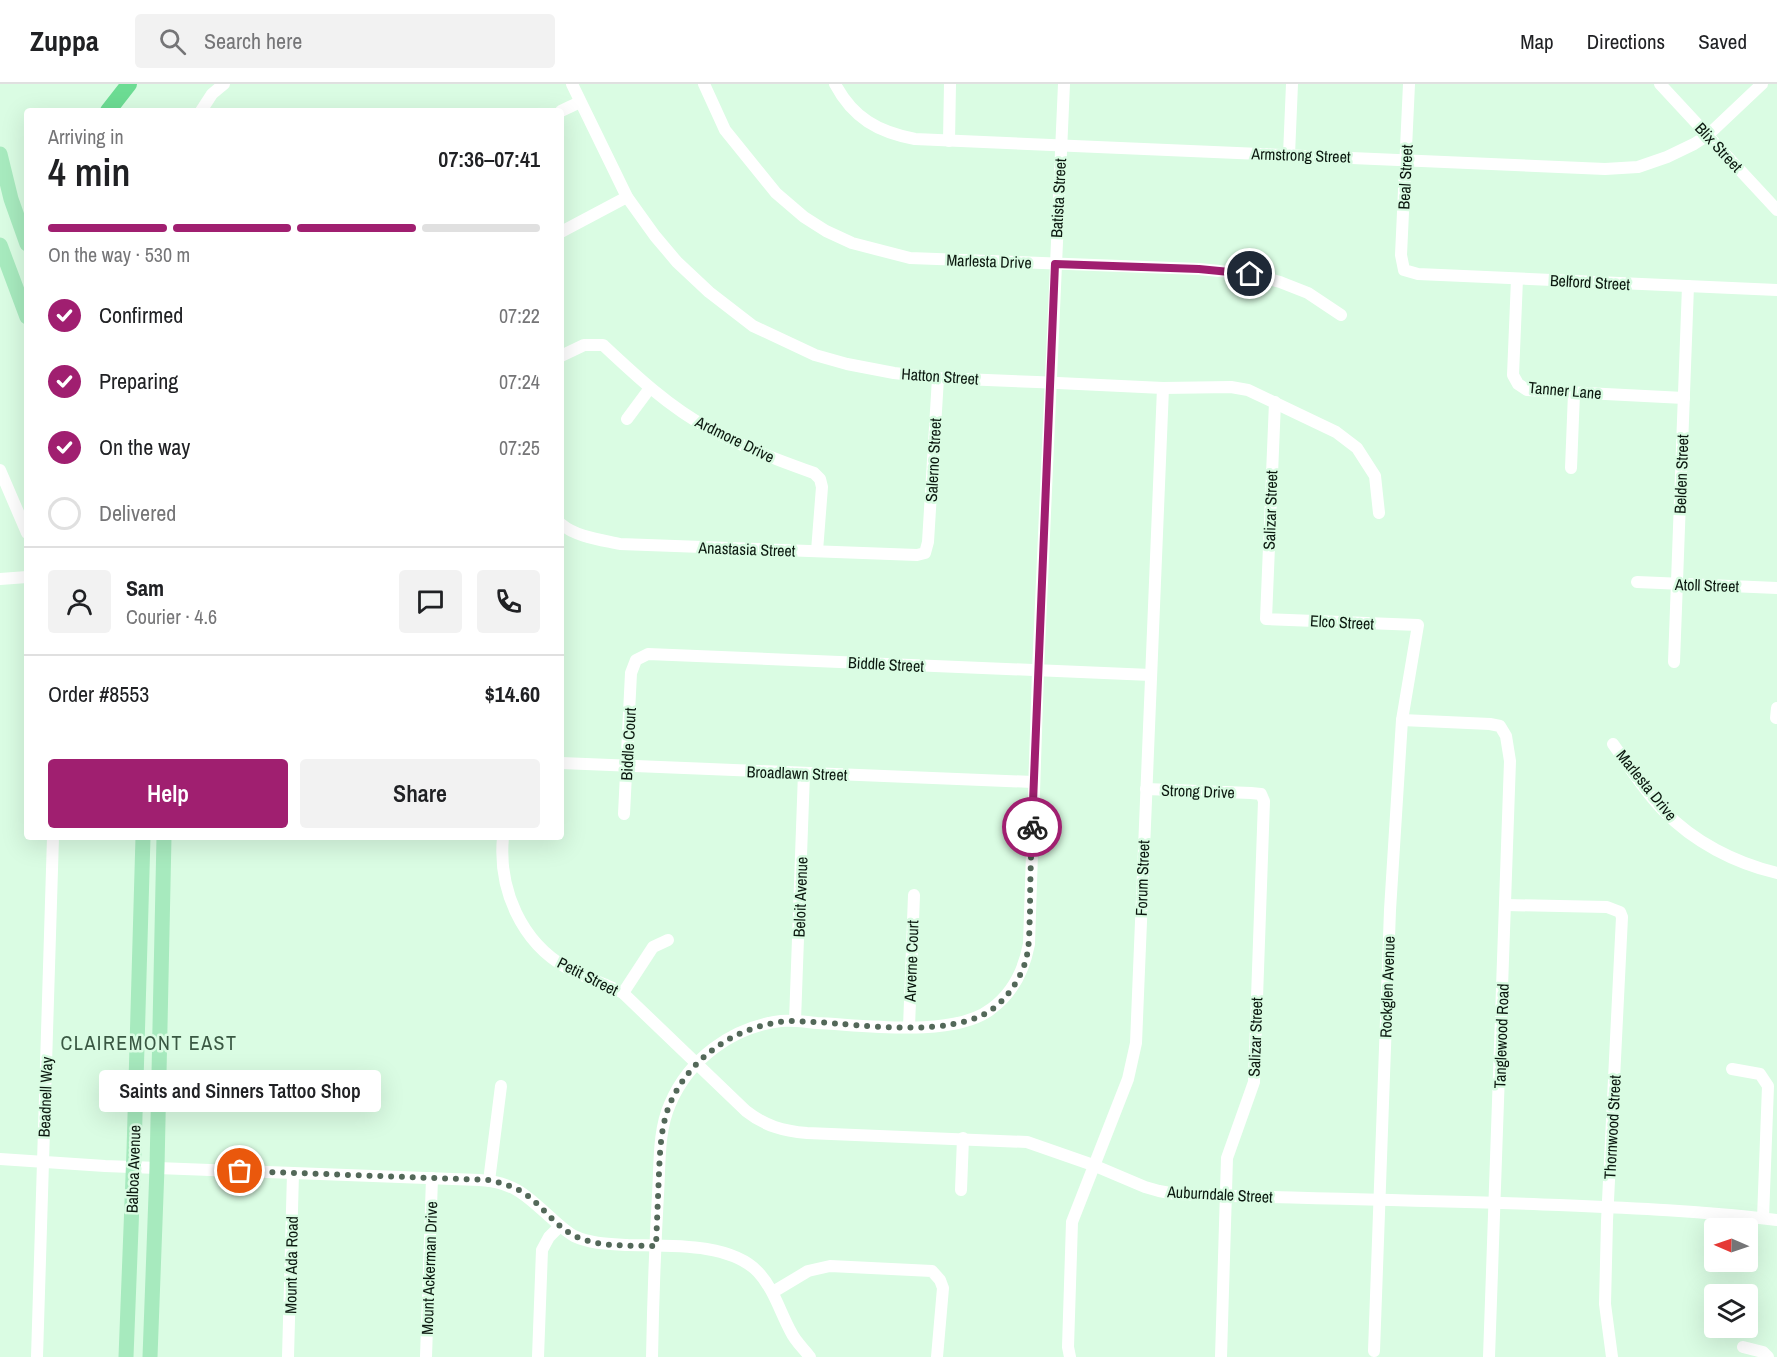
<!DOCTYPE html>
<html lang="en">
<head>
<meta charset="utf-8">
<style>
  :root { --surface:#fff; --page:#f2f2f2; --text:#202124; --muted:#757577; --line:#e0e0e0; --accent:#a01f70 }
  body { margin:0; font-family:"Archivo Narrow",sans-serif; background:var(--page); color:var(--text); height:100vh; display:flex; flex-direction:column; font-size:22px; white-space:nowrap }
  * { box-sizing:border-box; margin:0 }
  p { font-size:20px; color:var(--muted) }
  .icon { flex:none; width:33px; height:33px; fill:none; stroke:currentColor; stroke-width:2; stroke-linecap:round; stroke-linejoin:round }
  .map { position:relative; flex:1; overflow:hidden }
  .panel { position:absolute; left:24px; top:24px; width:540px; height:732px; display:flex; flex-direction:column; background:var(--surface); border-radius:6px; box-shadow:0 6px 24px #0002 }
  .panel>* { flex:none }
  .needle { width:39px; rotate:272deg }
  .tools { position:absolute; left:1704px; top:1134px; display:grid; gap:12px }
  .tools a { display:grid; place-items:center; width:54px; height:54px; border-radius:6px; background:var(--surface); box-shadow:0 6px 24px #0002; font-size:30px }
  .pin { position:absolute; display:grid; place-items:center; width:51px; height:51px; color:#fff; margin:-26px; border:3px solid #fff; border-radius:50%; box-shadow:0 2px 6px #0007 }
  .courier { position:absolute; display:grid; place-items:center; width:60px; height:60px; margin:-30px; border:4px solid #a01f70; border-radius:50%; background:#fff; color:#222; box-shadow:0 2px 8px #0007 }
  .bubble { position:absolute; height:42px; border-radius:6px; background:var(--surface); box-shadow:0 6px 24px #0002; font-size:20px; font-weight:600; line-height:42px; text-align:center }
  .head em { font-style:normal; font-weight:600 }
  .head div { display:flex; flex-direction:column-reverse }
  .head { display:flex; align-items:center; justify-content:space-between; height:102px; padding:0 24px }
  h1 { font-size:39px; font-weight:600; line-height:45px }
  .bar { display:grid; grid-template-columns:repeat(4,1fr); gap:9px 6px; align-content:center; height:72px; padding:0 24px }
  .bar i { height:8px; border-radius:4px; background:var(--line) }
  .bar .selected { background:var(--accent) }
  .bar p { grid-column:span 4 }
  .line { display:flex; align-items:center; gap:15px; padding:0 24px; border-top:2px solid var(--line) }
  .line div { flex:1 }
  .round { display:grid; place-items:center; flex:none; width:63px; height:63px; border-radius:6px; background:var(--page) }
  ol { padding:0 24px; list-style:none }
  li { display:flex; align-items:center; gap:18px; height:66px }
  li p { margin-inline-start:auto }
  li .icon { padding:6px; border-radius:50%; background:var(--accent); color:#fff; stroke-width:4 }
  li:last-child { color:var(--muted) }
  li i { width:33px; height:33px; border:3px solid var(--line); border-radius:50% }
  .action { display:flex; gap:12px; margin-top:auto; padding:12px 24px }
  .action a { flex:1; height:69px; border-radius:6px; background:var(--accent); color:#fff; font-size:24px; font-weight:600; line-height:69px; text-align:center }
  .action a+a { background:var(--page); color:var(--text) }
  header { display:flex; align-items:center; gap:36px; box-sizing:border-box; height:84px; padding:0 30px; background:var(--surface); border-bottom:2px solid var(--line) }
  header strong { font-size:28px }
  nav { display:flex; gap:33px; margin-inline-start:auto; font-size:21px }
  .search { width:420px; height:54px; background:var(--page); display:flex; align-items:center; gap:15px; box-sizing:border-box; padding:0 21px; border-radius:6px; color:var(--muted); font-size:22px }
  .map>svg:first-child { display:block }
</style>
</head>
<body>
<header>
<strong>Zuppa</strong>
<div class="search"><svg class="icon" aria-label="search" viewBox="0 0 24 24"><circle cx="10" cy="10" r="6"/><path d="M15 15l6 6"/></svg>Search here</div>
<nav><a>Map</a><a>Directions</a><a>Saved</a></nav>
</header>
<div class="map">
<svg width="1777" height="1273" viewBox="0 0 1777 1273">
  <rect width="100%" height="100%" fill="#dafce3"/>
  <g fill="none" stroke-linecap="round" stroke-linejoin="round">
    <g stroke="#fff" stroke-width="12">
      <polyline points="572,0 627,113 655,152 677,178 709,208 753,242 815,271 847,280 894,289 938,294 1037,298 1163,304 1231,303 1248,306 1336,348 1357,364 1375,392 1379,429"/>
      <polyline points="704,0 725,46 776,109 804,133 826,147 852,159 910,174 1199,185 1250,190 1280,198 1308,209 1341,231"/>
      <path d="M835 0C853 34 878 48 915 55L1605 85 1638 83 1667 73 1694 60 1708 51 1762 0"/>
      <polyline points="1409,0 1401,171 1404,186 1418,190 1777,206"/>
      <polyline points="1660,0 1777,126"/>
      <polyline points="201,27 212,10 224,0"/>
      <polyline points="561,27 580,18"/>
      <polyline points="949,57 950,0"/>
      <polyline points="1289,71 1292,0"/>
      <polyline points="561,148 627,113"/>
      <polyline points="1517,195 1513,291 1518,300 1527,306 1684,314"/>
      <path d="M561 272 584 261H603C635 291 669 323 708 344 742 363 778 376 814 389L820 395 822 403 817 467"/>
      <polyline points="1275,318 1266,535 1418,541 1402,636 1390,826 1374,1267"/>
      <polyline points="627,335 650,304"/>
      <polyline points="1571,384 1574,309"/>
      <polyline points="0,386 27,449"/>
      <path d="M561 440C576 453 602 456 620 460L917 471 925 469 928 458 938 294"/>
      <polyline points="0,495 27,493"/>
      <polyline points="1637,498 1777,504"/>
      <polyline points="1674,578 1688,202"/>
      <polyline points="1776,634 1777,624"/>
      <polyline points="1402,636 1490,640 1500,642 1506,652 1510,677 1489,1273"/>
      <path d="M1613 660C1629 682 1644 707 1664 727 1694 758 1735 779 1777 789"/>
      <polyline points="561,679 1033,698"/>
      <polyline points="1146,705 1251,709 1261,710 1264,717 1254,998 1227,1074 1221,1273"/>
      <polyline points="624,730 631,589 636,576 648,570 1151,591"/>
      <path d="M503 753C498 805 521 858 567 884 585 894 605 899 623 909L746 1027C765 1042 783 1047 807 1049L1027 1058 1093 1081 1145 1103 1159 1107 1176 1110C1303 1115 1431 1116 1559 1121 1632 1124 1704 1127 1777 1136"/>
      <polyline points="1506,821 1607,823 1620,828 1622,833 1607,1137 1605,1220 1612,1273"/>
      <polyline points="623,909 653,863 668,856"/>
      <polyline points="795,937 804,689"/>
      <polyline points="909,943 914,811"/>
      <polyline points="1732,985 1760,990 1768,1002 1763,1134"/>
      <path d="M0 1075 105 1082 479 1096C513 1098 525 1110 549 1132 557 1139 565 1147 574 1152 591 1160 610 1160 628 1161 667 1162 730 1158 758 1188 774 1205 780 1228 791 1248 795 1257 804 1265 810 1273"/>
      <polyline points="489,1097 501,1002"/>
      <polyline points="961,1106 963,1054"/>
      <polyline points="773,1208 808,1187 830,1182 932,1187 940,1196 943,1204 937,1273"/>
      <polyline points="1743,1263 1763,1268 1768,1273"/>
      <polyline points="37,1273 53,753"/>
      <polyline points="288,1273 293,1089"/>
      <polyline points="426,1273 432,1094"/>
      <polyline points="538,1273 542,1166 549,1153 560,1142"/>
      <path d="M652 1273C653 1218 655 1164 658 1110 660 1080 658 1047 670 1020 689 975 732 943 781 937 793 936 806 938 817 939 863 941 954 954 991 925 1013 909 1024 886 1029 860L1038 587 1064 0"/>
      <polyline points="1070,1273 1068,1263 1072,1138 1128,995 1136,959 1163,304"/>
    </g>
    <g stroke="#a7eabe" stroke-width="15">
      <polyline points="0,70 11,115 27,160"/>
      <polyline points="0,161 27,233"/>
      <polyline points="126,1273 134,1067 143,753"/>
      <polyline points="150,1273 157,1084 164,753"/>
    </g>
    <polyline stroke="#6cdc93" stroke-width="16" points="108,27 129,0"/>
  </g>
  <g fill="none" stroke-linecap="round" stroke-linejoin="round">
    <path stroke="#536859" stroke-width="6" stroke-dasharray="0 10.8" d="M240 1087 489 1096C501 1099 513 1102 524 1109 542 1121 554 1141 573 1151 597 1164 629 1161 656 1162 657 1137 658 1113 659 1089 660 1066 661 1043 669 1022 688 976 731 945 780 938 791 936 804 938 816 938 863 941 951 954 991 926 1006 916 1019 897 1025 879 1030 863 1029 846 1030 829 1030 801 1031 772 1032 743"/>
    <polyline stroke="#a01f70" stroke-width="8" points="1032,743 1055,180 1199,185 1250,190"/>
  </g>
  <g text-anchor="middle" stroke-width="5" stroke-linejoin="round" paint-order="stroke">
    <g font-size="16" fill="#0b180f" stroke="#dafce3">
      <text transform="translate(1719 63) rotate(47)" y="6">Blix Street</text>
      <text transform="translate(1301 71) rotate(2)" y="6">Armstrong Street</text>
      <text transform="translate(1405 93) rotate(-87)" y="6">Beal Street</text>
      <text transform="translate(1058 114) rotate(-87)" y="6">Batista Street</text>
      <text transform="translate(989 177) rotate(2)" y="6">Marlesta Drive</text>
      <text transform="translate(1590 198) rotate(3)" y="6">Belford Street</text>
      <text transform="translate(940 292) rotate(4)" y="6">Hatton Street</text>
      <text transform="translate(1565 306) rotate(5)" y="6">Tanner Lane</text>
      <text transform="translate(735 355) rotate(26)" y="6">Ardmore Drive</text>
      <text transform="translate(933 376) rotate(-87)" y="6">Salerno Street</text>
      <text transform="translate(1681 390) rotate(-88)" y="6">Belden Street</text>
      <text transform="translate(1270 426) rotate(-88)" y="6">Salizar Street</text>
      <text transform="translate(747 465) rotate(2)" y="6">Anastasia Street</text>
      <text transform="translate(1707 501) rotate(2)" y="6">Atoll Street</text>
      <text transform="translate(1342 538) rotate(3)" y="6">Elco Street</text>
      <text transform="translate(886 580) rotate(3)" y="6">Biddle Street</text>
      <text transform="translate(628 660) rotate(-87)" y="6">Biddle Court</text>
      <text transform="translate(797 689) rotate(2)" y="6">Broadlawn Street</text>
      <text transform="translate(1647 701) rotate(51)" y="6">Marlesta Drive</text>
      <text transform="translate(1198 707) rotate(2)" y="6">Strong Drive</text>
      <text transform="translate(1142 794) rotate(-88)" y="6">Forum Street</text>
      <text transform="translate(800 813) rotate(-88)" y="6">Beloit Avenue</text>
      <text transform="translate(911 877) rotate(-88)" y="6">Arverne Court</text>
      <text transform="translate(588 892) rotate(27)" y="6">Petit Street</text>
      <text transform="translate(1387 903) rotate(-88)" y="6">Rockglen Avenue</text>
      <text transform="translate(1501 952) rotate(-88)" y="6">Tanglewood Road</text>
      <text transform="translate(1255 953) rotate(-88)" y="6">Salizar Street</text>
      <text transform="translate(45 1013) rotate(-88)" y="6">Beadnell Way</text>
      <text transform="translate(1612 1043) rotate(-87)" y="6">Thornwood Street</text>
      <text transform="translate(133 1085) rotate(-88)" y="6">Balboa Avenue</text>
      <text transform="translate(1220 1110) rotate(3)" y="6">Auburndale Street</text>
      <text transform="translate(291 1181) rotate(-89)" y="6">Mount Ada Road</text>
      <text transform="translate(429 1184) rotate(-88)" y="6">Mount Ackerman Drive</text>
    </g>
    <g font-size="20" letter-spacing="1.5" fill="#3a5843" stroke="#dafce3">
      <text x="149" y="966">CLAIREMONT EAST</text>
    </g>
  </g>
</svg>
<div class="tools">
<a><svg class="needle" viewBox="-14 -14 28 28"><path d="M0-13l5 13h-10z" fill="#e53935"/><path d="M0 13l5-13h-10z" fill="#757577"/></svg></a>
<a><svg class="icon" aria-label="layers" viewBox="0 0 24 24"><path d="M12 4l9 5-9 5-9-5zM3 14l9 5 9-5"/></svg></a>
</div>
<div class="pin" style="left:240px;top:1087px;background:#ea580c"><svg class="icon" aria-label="bag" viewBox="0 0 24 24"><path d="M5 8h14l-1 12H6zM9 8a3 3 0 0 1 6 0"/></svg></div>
<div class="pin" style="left:1250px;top:190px;background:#1f2937"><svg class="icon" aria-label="home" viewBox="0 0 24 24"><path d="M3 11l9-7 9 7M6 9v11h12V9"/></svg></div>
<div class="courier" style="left:1032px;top:743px"><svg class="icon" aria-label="bike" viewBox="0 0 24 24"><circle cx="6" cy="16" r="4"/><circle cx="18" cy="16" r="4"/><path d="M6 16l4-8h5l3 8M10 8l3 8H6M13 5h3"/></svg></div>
<div class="bubble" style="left:99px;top:986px;width:282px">Saints and Sinners Tattoo Shop</div>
<section class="panel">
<div class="head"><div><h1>4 min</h1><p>Arriving in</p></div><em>07:36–07:41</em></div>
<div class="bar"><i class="selected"></i><i class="selected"></i><i class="selected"></i><i></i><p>On the way · 530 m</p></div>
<ol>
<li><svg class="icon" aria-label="check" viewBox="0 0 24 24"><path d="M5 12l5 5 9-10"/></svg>Confirmed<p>07:22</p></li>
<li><svg class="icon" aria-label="check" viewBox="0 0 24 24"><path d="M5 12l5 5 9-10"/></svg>Preparing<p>07:24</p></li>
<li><svg class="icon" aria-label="check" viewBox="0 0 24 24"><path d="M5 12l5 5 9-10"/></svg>On the way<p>07:25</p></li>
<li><i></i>Delivered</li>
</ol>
<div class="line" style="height:108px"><a class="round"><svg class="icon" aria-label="person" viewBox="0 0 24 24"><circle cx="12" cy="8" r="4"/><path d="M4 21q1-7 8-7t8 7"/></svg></a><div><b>Sam</b><p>Courier · 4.6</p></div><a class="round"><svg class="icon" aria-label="chat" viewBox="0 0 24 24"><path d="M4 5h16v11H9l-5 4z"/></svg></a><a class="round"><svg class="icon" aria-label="phone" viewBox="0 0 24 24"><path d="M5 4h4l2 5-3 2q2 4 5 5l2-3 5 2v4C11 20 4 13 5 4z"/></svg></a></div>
<div class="line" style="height:78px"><div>Order #8553</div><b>$14.60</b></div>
<div class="action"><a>Help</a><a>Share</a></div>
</section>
</div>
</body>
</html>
